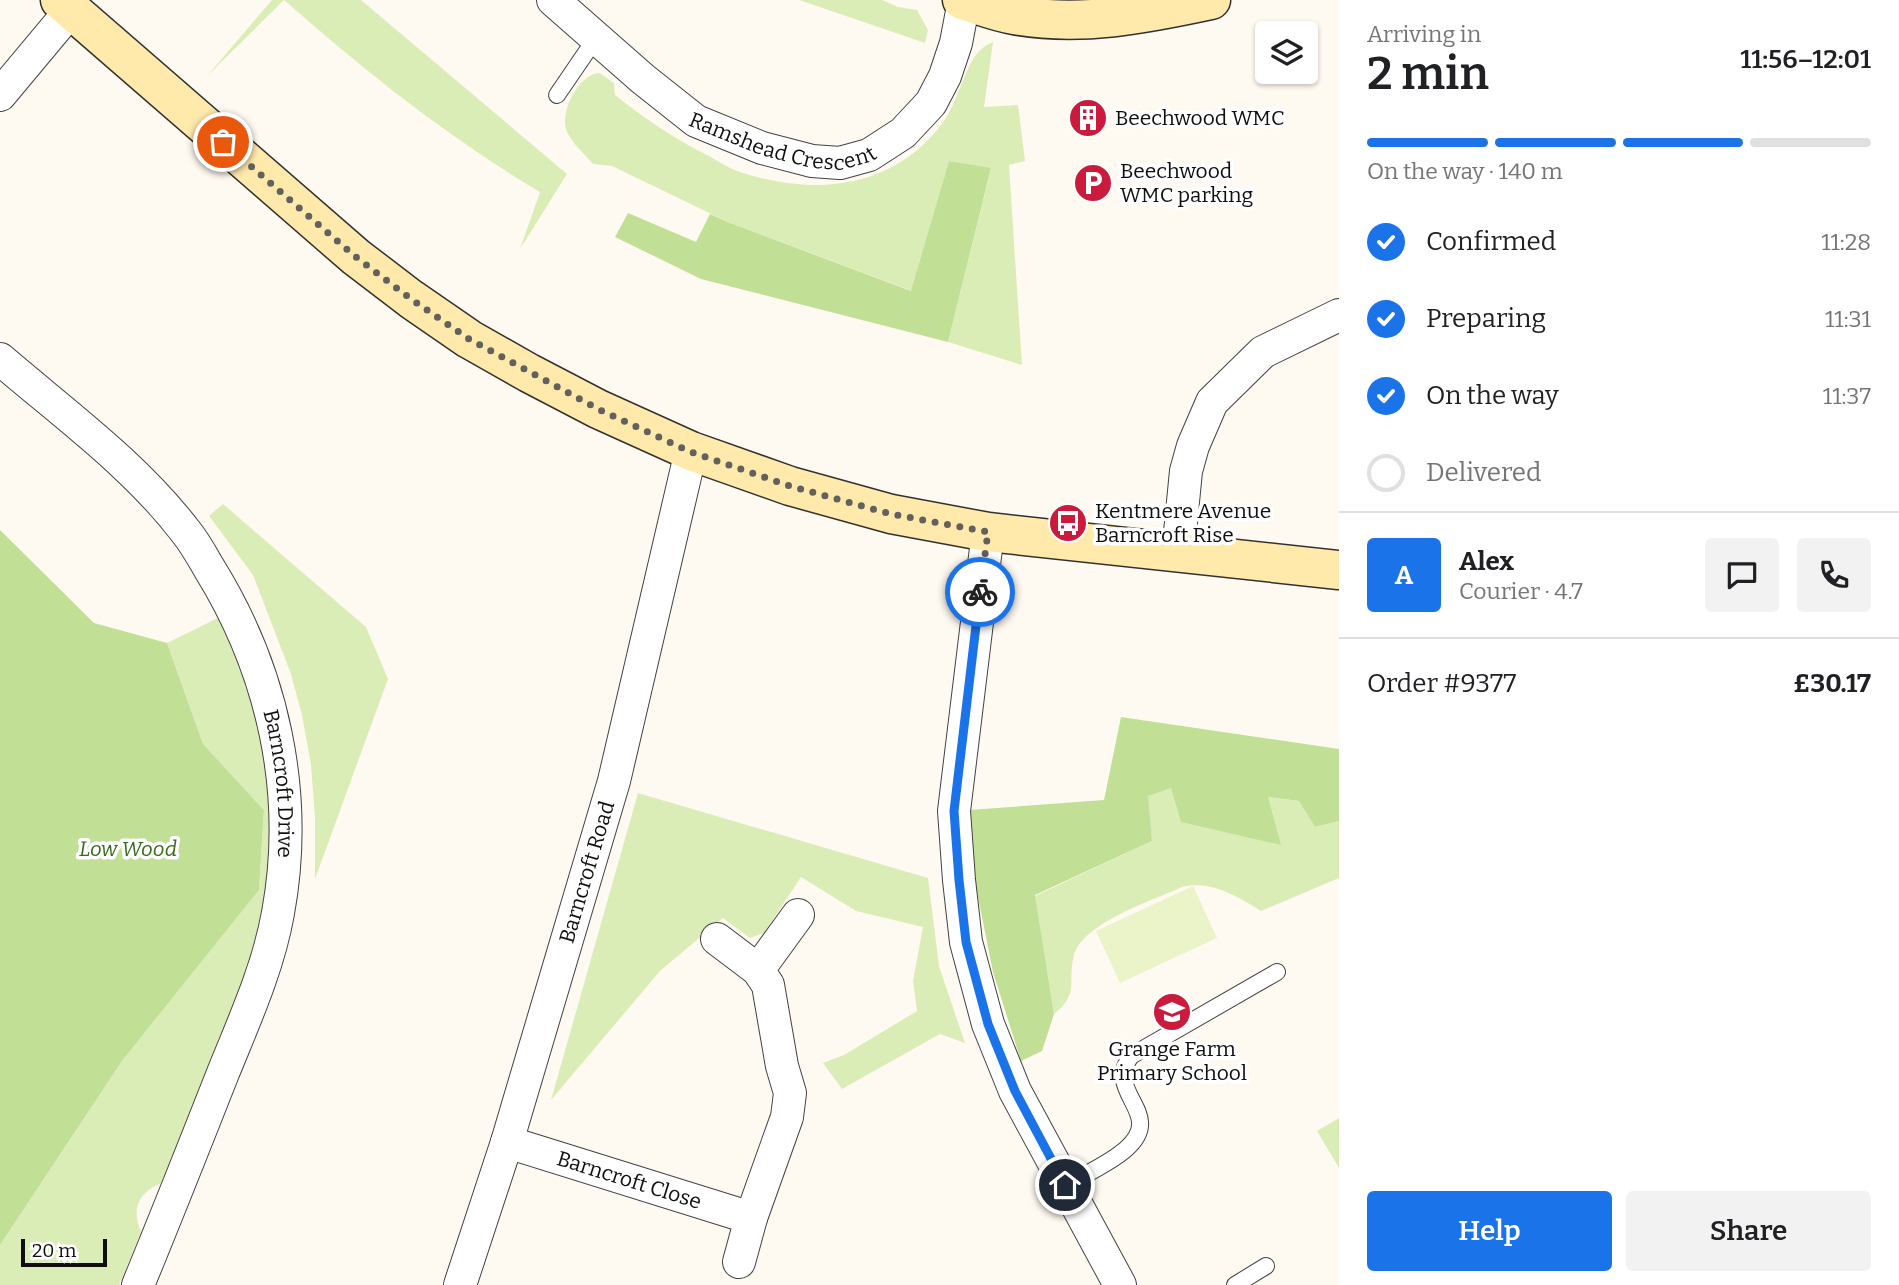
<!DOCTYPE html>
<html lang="en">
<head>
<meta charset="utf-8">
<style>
  :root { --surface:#fff; --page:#f2f2f2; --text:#202124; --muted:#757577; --line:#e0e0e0; --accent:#1a73e8 }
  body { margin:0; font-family:Bitter,serif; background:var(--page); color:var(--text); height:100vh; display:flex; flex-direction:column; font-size:26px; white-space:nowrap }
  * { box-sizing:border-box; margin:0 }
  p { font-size:23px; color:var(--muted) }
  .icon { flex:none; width:38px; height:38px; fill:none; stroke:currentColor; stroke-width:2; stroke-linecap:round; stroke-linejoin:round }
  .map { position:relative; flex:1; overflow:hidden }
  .sheet { display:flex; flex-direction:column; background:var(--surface); width:560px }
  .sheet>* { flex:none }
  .controls { position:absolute; left:1255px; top:21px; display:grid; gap:14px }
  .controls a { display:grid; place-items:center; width:63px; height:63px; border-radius:7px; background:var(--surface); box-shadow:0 2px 5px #0004; font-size:35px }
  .scale { position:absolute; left:21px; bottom:18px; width:86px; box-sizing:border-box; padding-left:7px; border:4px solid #0f0f0f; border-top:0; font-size:19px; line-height:24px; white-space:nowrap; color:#0f0f0f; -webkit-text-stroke:5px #fff; paint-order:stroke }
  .pin { position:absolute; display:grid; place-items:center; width:60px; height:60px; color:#fff; margin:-30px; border:4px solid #fff; border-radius:50%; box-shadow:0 2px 7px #0007 }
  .courier { position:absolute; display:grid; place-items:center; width:70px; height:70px; margin:-35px; border:5px solid #1a73e8; border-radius:50%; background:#fff; color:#222; box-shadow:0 2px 9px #0007 }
  .summary em { font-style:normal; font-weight:600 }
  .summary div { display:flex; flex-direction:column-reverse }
  .summary { display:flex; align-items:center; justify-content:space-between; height:119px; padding:0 28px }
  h1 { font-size:46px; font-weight:600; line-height:52px }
  .bar { display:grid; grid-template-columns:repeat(4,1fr); gap:10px 7px; align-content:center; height:84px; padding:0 28px }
  .bar i { height:9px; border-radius:5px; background:var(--line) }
  .bar .selected { background:var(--accent) }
  .bar p { grid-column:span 4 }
  .line { display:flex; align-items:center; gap:18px; padding:0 28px; border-top:2px solid var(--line) }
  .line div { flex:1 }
  .round { display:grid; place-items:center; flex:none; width:74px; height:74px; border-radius:7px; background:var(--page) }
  ol { padding:0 28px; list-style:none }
  li { display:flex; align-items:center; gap:21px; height:77px }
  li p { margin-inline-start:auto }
  li .icon { padding:7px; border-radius:50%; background:var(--accent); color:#fff; stroke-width:4 }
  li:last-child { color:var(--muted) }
  li i { width:38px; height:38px; border:4px solid var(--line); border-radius:50% }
  .button { display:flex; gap:14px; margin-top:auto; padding:14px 28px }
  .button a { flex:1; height:80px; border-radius:7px; background:var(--accent); color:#fff; font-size:28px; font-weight:600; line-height:80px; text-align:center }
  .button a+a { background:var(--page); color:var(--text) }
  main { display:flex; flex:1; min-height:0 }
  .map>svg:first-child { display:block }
</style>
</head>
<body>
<main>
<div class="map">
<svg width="1339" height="1285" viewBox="0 0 1339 1285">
  <rect width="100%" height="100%" fill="#fffaf1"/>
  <g fill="#dbedb7">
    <path d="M272 0H361L567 174 520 249 540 192C447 137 365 71 284 0L207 76Z"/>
    <polygon points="799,0 882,0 898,7 917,10 928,30 925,43"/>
    <path d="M993 42 984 107 1018 105 1025 161 1009 165 1022 365 948 342 991 169 949 161 912 291 730 223 612 166 593 164C585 155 574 145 568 134 557 116 578 73 600 73L614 83 615 95C645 119 675 139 709 156 718 161 727 167 737 171 813 197 894 190 944 121 962 96 965 52 993 42Z"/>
    <polygon points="223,504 366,627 388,679 315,879 315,818 311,765 302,715 291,674 253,575 209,516"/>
    <path d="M222 616 258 712 273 826 262 923 244 985 161 1183C138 1193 131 1209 141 1232L119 1285H0V1245L122 1061 259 890 264 810 203 744 167 643Z"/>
    <path d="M1171 788 1280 845 1267 797 1299 801 1315 827 1339 821V878L1261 911C1237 896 1210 880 1182 887 1152 901 1084 922 1074 955 1067 981 1080 994 1054 1014L1035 896 1152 841 1147 796Z"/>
    <polygon points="638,793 928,878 939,966 965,1043 940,1034 842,1089 823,1063 844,1055 917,1011 913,981 923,927 856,911 801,877 764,933 750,938 723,918 660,971 551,1100"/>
    <polygon points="1339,1118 1339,1168 1317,1131"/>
  </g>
  <g fill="#c1df95">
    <polygon points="949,161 991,168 948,342 701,279 615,237 628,213 696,242 710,214 730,223 911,291"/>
    <polygon points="0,530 94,623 167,643 203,744 264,810 259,890 122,1061 0,1245"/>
    <polygon points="1121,717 1339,749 1339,821 1315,827 1299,801 1268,797 1281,845 1181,822 1171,788 1148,796 1152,841 1035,895 1054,1014 1042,1051 1021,1061 993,972 976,887 970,810 1104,800"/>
  </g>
  <polygon fill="#ebf4c9" points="1193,886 1217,938 1120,983 1096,931"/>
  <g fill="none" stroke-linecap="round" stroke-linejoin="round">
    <defs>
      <g id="lane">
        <polyline points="557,95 596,38"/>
        <path d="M1065 1186C1085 1174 1109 1164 1126 1149 1167 1113 1103 1093 1131 1056L1277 972"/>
        <polyline points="1235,1285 1266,1266"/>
      </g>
      <g id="street">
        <path id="s1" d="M553 0 643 79 696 121 762 148 812 161 840 163 869 155 903 133 931 103 945 76 956 43 964 1"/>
        <polyline points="0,95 71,10"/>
        <path id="s2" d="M0 359C64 414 135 465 186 532 195 543 202 556 209 568 273 671 300 793 278 913 268 969 244 1021 223 1073 195 1144 167 1215 138 1285"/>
        <polyline points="988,532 954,811 959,880 966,942 988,1024 1015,1091 1120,1285"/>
        <polyline points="1178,553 1186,471 1193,446 1212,402 1263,352 1339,315"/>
        <polyline points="717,939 758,970 768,985 782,1066 790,1093 787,1117 751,1218 739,1262"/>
        <polyline points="758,970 798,915"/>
        <path id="s3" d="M507 1142 751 1218"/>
        <path id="s4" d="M460 1285 507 1142 614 781 691 451"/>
      </g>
      <g id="secondary">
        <polyline points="60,0 356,257 411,299 469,339 529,373 598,409 691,451 790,486 891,514 988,532 1339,570"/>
        <path d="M962 0C979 5 996 12 1014 15 1080 27 1146 14 1211 0"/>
      </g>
    </defs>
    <use href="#lane" stroke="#424242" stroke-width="18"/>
    <use href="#street" stroke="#424242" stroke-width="34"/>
    <use href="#secondary" stroke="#313131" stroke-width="41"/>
    <use href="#lane" stroke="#fff" stroke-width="16"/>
    <use href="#street" stroke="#fff" stroke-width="32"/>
    <use href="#secondary" stroke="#ffeaac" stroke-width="38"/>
  </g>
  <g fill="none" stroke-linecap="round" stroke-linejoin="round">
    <polyline stroke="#63615e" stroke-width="7" stroke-dasharray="0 12.6" points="223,142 356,257 411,299 469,339 598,409 691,452 790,486 891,514 988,532 980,592"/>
    <polyline stroke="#1a73e8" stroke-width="9" points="980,592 954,811 959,880 966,942 988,1024 1015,1091 1065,1185"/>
  </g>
  <defs>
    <symbol id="building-disc" viewBox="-11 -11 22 22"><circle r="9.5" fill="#cb1b3d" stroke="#fff"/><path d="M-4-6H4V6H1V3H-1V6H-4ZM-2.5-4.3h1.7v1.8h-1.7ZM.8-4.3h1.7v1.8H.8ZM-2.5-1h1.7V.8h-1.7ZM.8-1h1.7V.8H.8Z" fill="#fff"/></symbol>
    <symbol id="parking-disc" viewBox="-11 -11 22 22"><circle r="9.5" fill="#cb1b3d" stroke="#fff"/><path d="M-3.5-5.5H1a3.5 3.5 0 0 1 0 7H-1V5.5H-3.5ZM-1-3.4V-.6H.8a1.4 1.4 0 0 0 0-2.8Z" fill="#fff"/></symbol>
    <symbol id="bus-disc" viewBox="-11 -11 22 22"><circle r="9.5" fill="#cb1b3d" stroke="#fff"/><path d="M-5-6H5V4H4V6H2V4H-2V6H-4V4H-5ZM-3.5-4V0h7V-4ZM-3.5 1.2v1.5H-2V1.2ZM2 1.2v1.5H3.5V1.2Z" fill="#fff"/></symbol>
    <symbol id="school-disc" viewBox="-11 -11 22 22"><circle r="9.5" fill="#cb1b3d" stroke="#fff"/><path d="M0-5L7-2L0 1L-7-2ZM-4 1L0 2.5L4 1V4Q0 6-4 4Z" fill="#fff"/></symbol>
  </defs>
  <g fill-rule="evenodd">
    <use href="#building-disc" x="1066" y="96" width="44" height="44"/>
    <use href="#parking-disc" x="1071" y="161" width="44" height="44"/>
    <use href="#bus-disc" x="1046" y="501" width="44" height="44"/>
    <use href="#school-disc" x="1150" y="990" width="44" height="44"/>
  </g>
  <g text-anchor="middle" stroke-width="7" stroke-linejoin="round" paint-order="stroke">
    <g font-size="21" fill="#0f0f0f" stroke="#fff" text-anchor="start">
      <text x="1115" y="125">Beechwood WMC</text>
      <text x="1120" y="178">Beechwood<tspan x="1120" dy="24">WMC parking</tspan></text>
      <text x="1095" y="518">Kentmere Avenue<tspan x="1095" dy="24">Barncroft Rise</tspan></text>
      <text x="1172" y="1056" text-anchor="middle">Grange Farm<tspan x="1172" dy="24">Primary School</tspan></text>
    </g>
    <g font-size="21" fill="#0f0f0f" stroke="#fff">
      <text dy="7" stroke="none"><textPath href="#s1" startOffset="278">Ramshead Crescent</textPath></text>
      <text dy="7" stroke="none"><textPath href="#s2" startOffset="527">Barncroft Drive</textPath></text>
      <text dy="7" stroke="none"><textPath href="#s4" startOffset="432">Barncroft Road</textPath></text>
      <text dy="7" stroke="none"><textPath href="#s3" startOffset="128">Barncroft Close</textPath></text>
    </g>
    <g font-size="21" font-style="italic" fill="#366d19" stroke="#fff">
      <text x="128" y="856">Low Wood</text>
    </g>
  </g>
</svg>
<div class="controls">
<a><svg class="icon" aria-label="layers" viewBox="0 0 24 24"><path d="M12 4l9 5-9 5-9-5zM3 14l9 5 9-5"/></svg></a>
</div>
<div class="scale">20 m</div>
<div class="pin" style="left:223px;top:142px;background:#ea580c"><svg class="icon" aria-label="bag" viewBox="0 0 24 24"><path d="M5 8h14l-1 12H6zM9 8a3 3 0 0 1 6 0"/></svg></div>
<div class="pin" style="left:1065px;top:1185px;background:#1f2937"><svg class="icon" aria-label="home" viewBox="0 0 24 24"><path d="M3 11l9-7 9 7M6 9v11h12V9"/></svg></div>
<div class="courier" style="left:980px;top:592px"><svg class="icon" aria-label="bike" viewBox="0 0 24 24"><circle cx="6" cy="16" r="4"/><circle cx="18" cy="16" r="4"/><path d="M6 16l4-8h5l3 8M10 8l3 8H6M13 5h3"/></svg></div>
</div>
<section class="sheet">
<div class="summary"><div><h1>2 min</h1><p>Arriving in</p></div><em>11:56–12:01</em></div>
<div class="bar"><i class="selected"></i><i class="selected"></i><i class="selected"></i><i></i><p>On the way · 140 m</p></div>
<ol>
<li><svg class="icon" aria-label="check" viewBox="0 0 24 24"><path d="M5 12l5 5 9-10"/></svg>Confirmed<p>11:28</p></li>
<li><svg class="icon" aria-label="check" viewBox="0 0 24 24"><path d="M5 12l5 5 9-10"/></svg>Preparing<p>11:31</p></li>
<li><svg class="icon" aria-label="check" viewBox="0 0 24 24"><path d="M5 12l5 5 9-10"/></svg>On the way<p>11:37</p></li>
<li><i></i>Delivered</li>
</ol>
<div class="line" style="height:126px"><b class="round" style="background:var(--accent);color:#fff">A</b><div><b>Alex</b><p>Courier · 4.7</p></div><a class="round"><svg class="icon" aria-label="chat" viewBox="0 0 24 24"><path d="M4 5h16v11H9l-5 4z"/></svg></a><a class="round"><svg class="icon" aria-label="phone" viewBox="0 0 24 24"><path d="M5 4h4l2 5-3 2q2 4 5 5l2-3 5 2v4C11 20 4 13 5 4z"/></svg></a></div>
<div class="line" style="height:91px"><div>Order #9377</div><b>£30.17</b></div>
<div class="button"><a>Help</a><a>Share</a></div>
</section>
</main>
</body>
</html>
